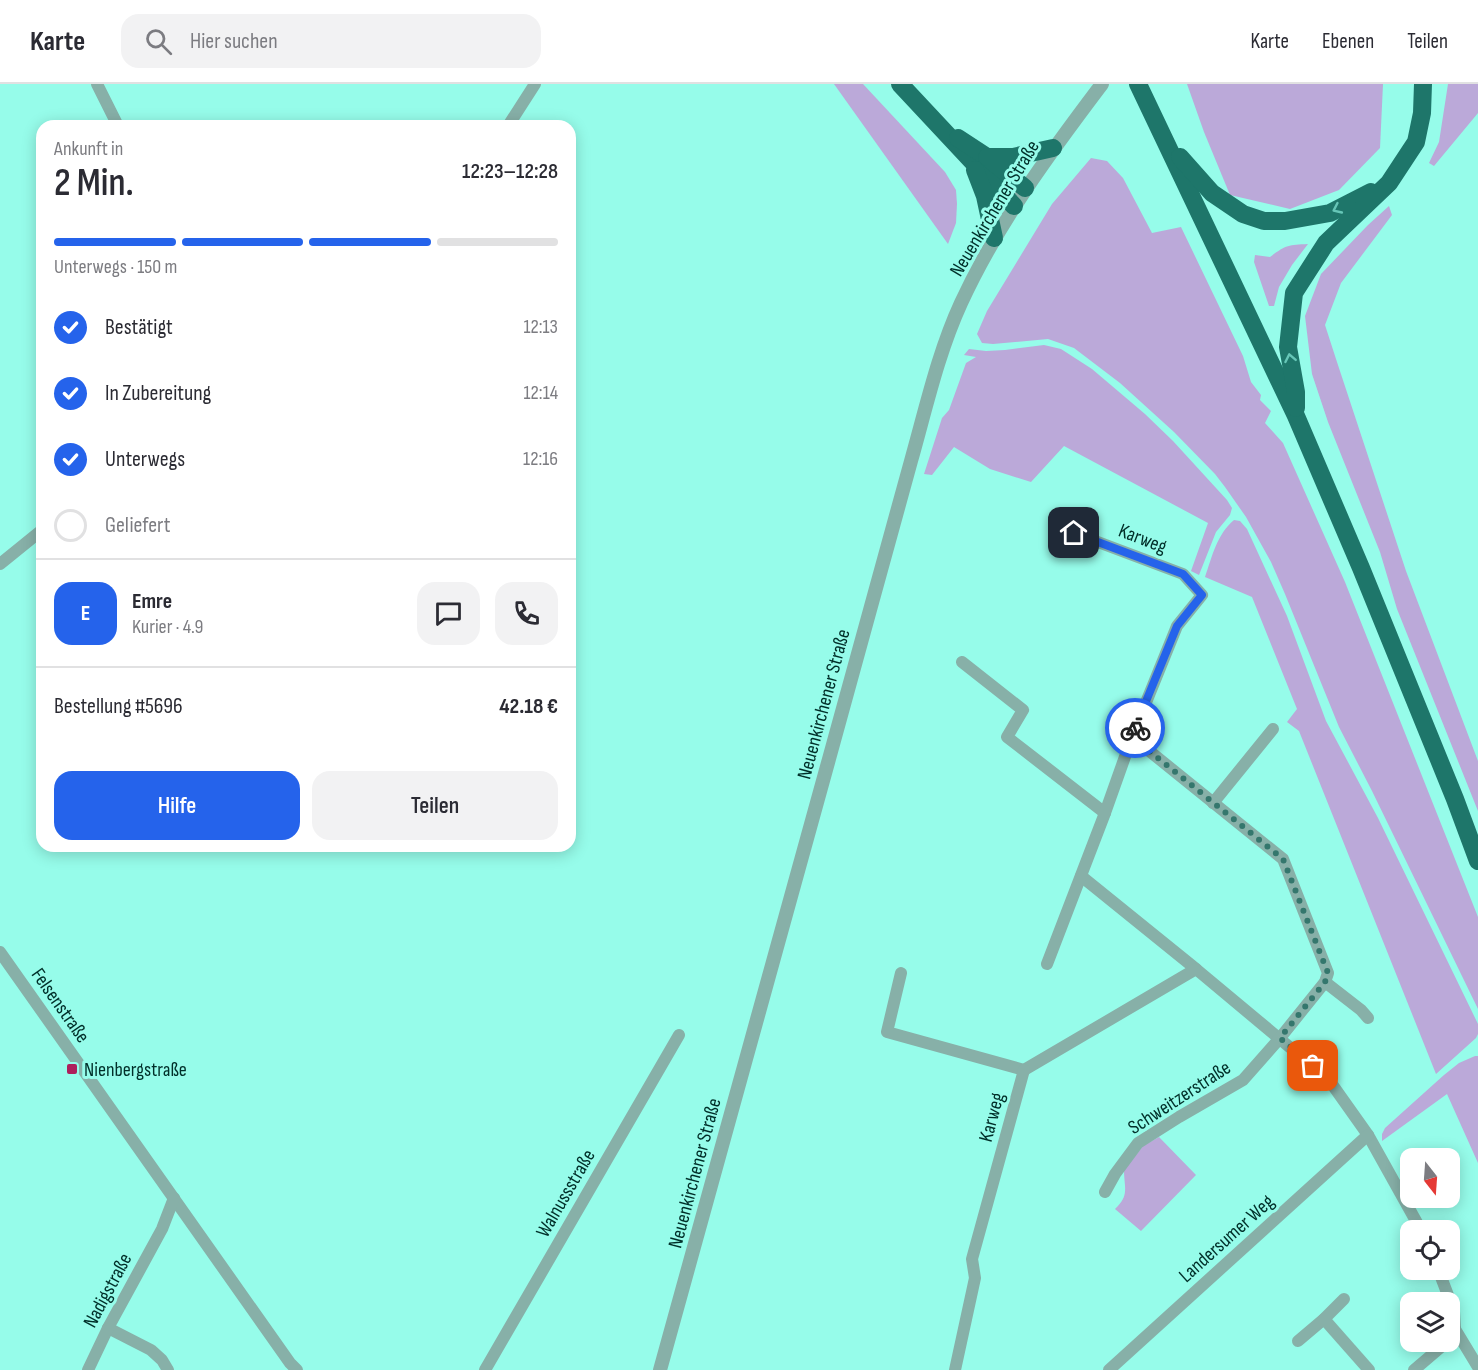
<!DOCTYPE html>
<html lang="de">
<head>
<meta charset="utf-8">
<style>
  :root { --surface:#fff; --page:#f2f2f3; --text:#2b2b33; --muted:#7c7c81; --line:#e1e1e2; --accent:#2563eb }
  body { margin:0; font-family:"Sofia Sans Condensed",sans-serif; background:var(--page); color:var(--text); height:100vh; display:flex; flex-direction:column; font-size:22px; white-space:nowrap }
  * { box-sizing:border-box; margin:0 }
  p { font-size:20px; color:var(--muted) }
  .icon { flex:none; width:33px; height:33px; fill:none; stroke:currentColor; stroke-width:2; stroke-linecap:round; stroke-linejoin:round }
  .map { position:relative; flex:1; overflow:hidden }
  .details { position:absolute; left:36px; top:36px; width:540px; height:732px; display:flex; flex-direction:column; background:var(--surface); border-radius:18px; box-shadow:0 3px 15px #0003 }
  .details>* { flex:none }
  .needle { width:39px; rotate:163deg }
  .buttons { position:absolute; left:1400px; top:1064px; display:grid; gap:12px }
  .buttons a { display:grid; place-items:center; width:60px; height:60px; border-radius:12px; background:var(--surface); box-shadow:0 3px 15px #0003; font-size:30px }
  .pin { position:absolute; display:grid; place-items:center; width:51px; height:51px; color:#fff; margin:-26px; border-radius:12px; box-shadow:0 3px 9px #0006 }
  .courier { position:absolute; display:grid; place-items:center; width:60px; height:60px; margin:-30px; border:4px solid #2563eb; border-radius:50%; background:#fff; color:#222; box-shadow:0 2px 8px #0007 }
  .overview em { font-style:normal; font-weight:600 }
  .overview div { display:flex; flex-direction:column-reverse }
  .overview { display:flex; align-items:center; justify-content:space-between; height:102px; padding:0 18px }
  h1 { font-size:39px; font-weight:600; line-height:45px }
  .bar { display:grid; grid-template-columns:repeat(4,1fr); gap:9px 6px; align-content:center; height:72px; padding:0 18px }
  .bar i { height:8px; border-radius:4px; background:var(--line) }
  .bar .on { background:var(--accent) }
  .bar p { grid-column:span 4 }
  .line { display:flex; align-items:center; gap:15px; padding:0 18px; border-top:2px solid var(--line) }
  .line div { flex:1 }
  .round { display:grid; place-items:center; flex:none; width:63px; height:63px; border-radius:18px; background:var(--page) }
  ol { padding:0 18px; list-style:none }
  li { display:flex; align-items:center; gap:18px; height:66px }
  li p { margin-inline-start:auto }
  li .icon { padding:6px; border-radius:50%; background:var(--accent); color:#fff; stroke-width:4 }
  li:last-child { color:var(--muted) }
  li i { width:33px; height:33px; border:3px solid var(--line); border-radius:50% }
  .cta { display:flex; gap:12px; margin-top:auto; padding:12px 18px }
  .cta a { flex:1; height:69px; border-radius:18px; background:var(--accent); color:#fff; font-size:24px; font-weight:600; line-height:69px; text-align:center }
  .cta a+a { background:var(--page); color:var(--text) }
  header { display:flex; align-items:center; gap:36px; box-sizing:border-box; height:84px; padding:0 30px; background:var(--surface); border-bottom:2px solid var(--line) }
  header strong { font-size:28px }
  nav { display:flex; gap:33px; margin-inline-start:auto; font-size:21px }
  .search { width:420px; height:54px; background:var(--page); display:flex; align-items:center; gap:15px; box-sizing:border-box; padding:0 21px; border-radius:18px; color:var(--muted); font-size:22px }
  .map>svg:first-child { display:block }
</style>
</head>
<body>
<header>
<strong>Karte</strong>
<div class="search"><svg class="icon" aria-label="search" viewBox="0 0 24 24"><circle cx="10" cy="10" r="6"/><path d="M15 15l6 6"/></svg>Hier suchen</div>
<nav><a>Karte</a><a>Ebenen</a><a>Teilen</a></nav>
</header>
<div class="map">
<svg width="1478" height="1286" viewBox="0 0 1478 1286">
  <rect width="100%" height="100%" fill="#96fcea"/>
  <g fill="#bba9d9">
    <polygon points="834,0 863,0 945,88 956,106 957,120 956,139 948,160"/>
    <polygon points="1187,0 1383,0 1380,64 1339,106 1290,125 1230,111 1204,48"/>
    <polygon points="1448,0 1478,0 1478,29 1434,82 1429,79 1439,58"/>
    <polygon points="1091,74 1107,77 1123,94 1152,149 1181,143 1243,272 1251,298 1261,311 1260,316 1271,327 1265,339 1283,359 1345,498 1478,833 1478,925 1372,707 1339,643 1285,510 1271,478 1246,433 1225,403 1215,390 1174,348 1120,299 1074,264 1048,255 993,260 982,259 977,250 987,227 1052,120"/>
    <polygon points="1389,122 1392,131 1341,199 1325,241 1336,275 1406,487 1478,677 1478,727 1397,525 1380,468 1328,338 1312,290 1305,232 1321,190 1368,141"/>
    <path d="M1308 160 1292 181 1279 203 1274 222H1269L1254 178 1255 171 1270 173C1286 161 1288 161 1308 160Z"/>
    <polygon points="1044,261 1061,265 1092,285 1145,330 1173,357 1227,416 1232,424 1230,431 1216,448 1199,491 1191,487 1208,439 1064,362 1031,398 990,385 954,363 932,391 924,390 942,334 949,326 966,279 976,273 964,271 969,265 986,267 1005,266"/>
    <path d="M1234 436 1240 437 1247 445 1287 532 1326 637 1378 734 1478 940V950L1476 954 1436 990 1299 647 1287 638 1297 625 1252 513 1205 493C1212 473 1217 450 1234 436Z"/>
    <polygon points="1475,972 1478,972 1478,1079 1447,1010 1382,1057 1382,1050 1385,1044 1444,991 1459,979"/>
    <path d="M1159 1053 1196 1091 1141 1147 1115 1125C1130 1111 1124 1104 1124 1086L1143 1062Z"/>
  </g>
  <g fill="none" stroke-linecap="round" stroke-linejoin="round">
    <g stroke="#87b0a8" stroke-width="12">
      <polyline points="97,0 118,42"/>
      <polyline points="508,42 535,0"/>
      <polyline points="0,480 42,446"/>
      <polyline points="962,578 1023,626 1007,653 1105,729"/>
      <polyline points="1213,719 1273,645"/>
      <polyline points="1081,792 1196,885"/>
      <polyline points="0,868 290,1279 297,1286"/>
      <polyline points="1047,880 1105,729 1132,653 1177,542 1202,511 1183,490 1074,449"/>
      <polyline points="901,889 887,948 1024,986"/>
      <polyline points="1325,898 1361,926 1368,934"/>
      <polyline points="1024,986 1196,885 1329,996 1368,1051 1421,1146"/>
      <polyline points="1105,1108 1115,1090 1138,1059 1179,1033 1243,996 1280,954 1325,898 1328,889 1283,775 1132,653"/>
      <polyline points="1438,1185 1454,1227 1455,1245 1449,1252"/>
      <polyline points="1324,1235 1369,1286"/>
      <polyline points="108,1244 151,1266 162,1276 168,1286"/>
      <polyline points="1455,1245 1478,1283"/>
      <polyline points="1298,1257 1324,1235 1344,1215"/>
      <polyline points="88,1286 108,1244 162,1145 174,1114"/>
      <polyline points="485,1286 679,951"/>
      <polyline points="955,1286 975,1194 972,1175 1024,986"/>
      <polyline points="1109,1286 1368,1051"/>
      <polyline points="1414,1286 1441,1263 1446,1257"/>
    </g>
    <path stroke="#87b0a8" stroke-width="14" d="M660 1286C716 1082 773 879 829 675 857 576 883 476 911 377 926 324 938 269 961 219 998 139 1049 70 1102 0"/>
    <g stroke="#1e766a" stroke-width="18">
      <polyline points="900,0 1014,122"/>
      <polyline points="1138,0 1296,332 1361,484 1455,715 1478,777"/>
      <polyline points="958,54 987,73 1025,104"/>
      <polyline points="987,73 1013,73 1053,64"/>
      <polyline points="1180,73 1212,109 1243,130 1264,137 1285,137 1330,129 1371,108"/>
      <polyline points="975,86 985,112 994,154"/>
      <polyline points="1296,324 1296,308 1288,263 1294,209 1326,159 1389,99 1416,58 1422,29 1423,0"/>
    </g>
  </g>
  <defs><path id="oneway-chevron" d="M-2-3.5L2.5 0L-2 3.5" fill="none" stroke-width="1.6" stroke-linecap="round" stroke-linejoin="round" transform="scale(1.5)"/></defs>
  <g stroke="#66c6b7">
    <use href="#oneway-chevron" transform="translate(1337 125) rotate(155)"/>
    <use href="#oneway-chevron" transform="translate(1290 274) rotate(-101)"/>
  </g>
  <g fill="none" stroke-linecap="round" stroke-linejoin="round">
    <polyline stroke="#34776d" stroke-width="6" stroke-dasharray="0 10.8" points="1135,644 1132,653 1283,775 1328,889 1325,898 1280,954 1313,982"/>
    <polyline stroke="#2563eb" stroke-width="8" points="1074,449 1183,490 1202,511 1177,542 1135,644"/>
  </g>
  <rect fill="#ad1f5c" stroke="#96fcea" stroke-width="2" x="66" y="979" width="12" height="12" rx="3"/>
  <g text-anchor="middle" stroke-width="6" stroke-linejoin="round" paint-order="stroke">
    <g font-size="20" fill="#002f29" stroke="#96fcea">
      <text transform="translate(994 124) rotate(-59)" y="7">Neuenkirchener Straße</text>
      <text transform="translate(1143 454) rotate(21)" y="7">Karweg</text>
      <text transform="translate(823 620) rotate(-75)" y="7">Neuenkirchener Straße</text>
      <text transform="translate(61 921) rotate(55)" y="7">Felsenstraße</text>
      <text transform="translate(1179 1013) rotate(-33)" y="7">Schweitzerstraße</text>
      <text transform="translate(991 1033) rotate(-75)" y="7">Karweg</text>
      <text transform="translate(694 1089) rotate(-75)" y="7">Neuenkirchener Straße</text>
      <text transform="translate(565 1109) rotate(-60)" y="7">Walnussstraße</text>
      <text transform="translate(1226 1154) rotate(-42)" y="7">Landersumer Weg</text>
      <text transform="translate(107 1206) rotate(-62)" y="7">Nadigstraße</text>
    </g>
    <g font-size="20" fill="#002f29" stroke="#96fcea" text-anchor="start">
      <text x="84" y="992">Nienbergstraße</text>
    </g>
  </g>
</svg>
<div class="buttons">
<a><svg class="needle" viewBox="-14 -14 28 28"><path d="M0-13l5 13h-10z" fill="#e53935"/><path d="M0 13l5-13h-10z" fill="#7c7c81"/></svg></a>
<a><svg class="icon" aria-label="locate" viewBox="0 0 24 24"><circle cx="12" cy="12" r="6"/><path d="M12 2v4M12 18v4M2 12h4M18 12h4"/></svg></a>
<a><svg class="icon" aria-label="layers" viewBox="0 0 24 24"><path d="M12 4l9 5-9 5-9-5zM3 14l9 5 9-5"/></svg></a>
</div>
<div class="pin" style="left:1313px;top:982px;background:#ea580c"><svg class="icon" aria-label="bag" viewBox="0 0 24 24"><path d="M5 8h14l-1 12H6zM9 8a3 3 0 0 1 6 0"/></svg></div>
<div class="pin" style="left:1074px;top:449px;background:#1f2937"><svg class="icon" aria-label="home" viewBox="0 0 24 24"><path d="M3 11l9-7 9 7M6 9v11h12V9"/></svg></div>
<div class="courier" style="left:1135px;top:644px"><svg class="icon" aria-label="bike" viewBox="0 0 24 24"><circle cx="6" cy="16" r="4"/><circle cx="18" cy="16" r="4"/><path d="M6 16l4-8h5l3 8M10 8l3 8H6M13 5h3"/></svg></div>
<section class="details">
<div class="overview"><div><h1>2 Min.</h1><p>Ankunft in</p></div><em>12:23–12:28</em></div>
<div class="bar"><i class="on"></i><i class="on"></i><i class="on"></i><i></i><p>Unterwegs · 150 m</p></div>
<ol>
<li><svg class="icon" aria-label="check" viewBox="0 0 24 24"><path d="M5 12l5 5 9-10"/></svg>Bestätigt<p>12:13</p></li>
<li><svg class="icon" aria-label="check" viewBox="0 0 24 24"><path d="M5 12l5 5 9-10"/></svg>In Zubereitung<p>12:14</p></li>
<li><svg class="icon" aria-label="check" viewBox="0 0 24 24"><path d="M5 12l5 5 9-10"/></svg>Unterwegs<p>12:16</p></li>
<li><i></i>Geliefert</li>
</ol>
<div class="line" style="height:108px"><b class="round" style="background:var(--accent);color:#fff">E</b><div><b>Emre</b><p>Kurier · 4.9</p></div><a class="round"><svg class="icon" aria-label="chat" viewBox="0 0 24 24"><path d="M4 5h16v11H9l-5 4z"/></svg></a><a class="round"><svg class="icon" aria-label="phone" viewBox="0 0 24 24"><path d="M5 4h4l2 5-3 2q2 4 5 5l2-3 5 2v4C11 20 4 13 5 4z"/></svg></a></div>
<div class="line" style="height:78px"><div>Bestellung #5696</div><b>42.18 €</b></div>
<div class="cta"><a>Hilfe</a><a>Teilen</a></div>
</section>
</div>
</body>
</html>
